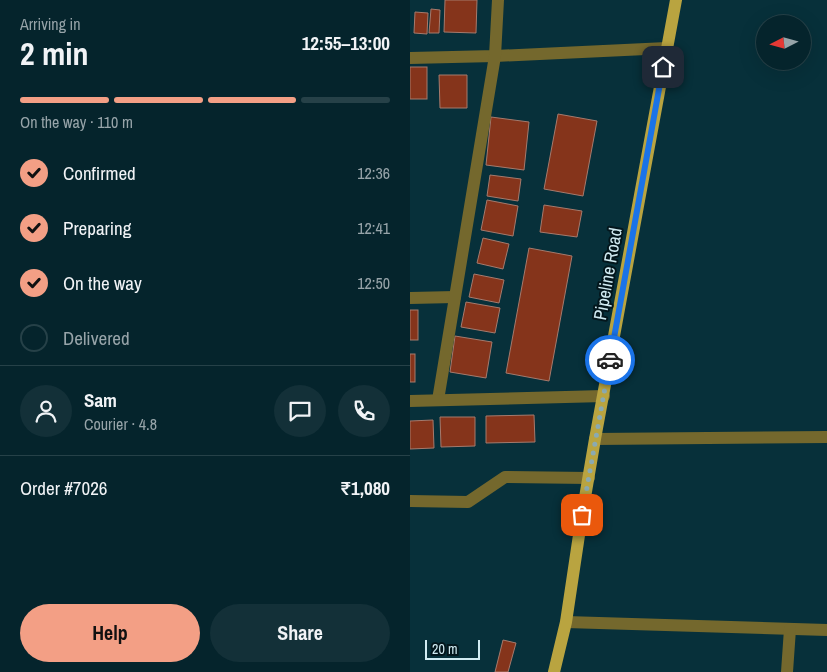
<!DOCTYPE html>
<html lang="en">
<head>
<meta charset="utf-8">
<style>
  :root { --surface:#05242c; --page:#133038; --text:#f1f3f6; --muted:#97a4a9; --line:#264148; --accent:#f39f85 }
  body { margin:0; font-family:"Archivo Narrow",sans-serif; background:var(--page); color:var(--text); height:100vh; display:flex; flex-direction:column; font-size:19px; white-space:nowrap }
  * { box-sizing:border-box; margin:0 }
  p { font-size:16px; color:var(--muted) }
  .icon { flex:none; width:28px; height:28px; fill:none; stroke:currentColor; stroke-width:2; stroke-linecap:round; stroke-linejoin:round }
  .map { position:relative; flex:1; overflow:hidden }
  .side { display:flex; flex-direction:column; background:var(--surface); width:410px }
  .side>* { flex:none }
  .needle { width:32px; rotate:264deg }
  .tools { position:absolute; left:346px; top:15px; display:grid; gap:10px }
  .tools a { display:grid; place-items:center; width:55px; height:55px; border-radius:50%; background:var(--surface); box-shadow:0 5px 20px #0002,0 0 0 1px var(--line); font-size:25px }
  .scale { position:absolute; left:15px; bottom:12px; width:55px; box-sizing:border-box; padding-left:5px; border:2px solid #d1ebf2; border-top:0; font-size:14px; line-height:18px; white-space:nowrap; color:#d1ebf2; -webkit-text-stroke:4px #03161c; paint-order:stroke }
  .pin { position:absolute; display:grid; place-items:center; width:42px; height:42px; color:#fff; margin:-21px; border-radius:10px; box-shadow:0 2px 8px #0006 }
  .courier { position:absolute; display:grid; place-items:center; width:50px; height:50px; margin:-25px; border:4px solid #1a73e8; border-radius:50%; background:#fff; color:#222; box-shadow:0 1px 6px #0007 }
  .head em { font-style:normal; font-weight:700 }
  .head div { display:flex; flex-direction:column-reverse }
  .head { display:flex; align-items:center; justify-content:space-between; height:85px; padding:0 20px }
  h1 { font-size:32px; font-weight:700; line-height:38px }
  .bar { display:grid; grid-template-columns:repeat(4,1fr); gap:8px 5px; align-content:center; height:60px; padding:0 20px }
  .bar i { height:6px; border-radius:4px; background:var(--line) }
  .bar .on { background:var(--accent) }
  .bar p { grid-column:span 4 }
  .line { display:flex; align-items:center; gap:12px; padding:0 20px; border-top:1px solid var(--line) }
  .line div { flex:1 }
  .round { display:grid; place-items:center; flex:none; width:52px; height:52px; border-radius:26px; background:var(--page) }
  ol { padding:0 20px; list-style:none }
  li { display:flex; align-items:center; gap:15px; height:55px }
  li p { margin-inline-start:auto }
  li .icon { padding:5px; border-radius:50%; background:var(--accent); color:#111; stroke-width:4 }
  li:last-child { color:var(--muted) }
  li i { width:28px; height:28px; border:2px solid var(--line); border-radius:50% }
  .button { display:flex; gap:10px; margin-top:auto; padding:10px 20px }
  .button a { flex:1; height:58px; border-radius:30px; background:var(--accent); color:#111; font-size:20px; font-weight:700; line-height:58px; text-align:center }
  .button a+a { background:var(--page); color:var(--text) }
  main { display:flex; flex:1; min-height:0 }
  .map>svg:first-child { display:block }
</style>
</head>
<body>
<main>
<section class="side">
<div class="head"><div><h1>2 min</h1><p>Arriving in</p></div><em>12:55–13:00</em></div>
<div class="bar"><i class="on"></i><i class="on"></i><i class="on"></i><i></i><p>On the way · 110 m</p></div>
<ol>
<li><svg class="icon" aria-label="check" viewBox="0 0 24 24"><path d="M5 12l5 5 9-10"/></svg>Confirmed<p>12:36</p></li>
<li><svg class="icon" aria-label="check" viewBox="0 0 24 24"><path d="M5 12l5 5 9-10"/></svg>Preparing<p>12:41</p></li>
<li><svg class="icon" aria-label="check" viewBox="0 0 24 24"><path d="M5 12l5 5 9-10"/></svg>On the way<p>12:50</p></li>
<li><i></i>Delivered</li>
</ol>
<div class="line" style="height:90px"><a class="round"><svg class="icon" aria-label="person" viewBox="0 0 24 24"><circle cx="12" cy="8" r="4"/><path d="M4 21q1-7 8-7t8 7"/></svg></a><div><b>Sam</b><p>Courier · 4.8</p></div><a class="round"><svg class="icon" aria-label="chat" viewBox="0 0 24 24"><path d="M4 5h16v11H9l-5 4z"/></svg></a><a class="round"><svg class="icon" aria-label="phone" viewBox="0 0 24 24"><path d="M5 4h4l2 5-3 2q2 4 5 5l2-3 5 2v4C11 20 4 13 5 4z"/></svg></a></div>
<div class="line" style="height:65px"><div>Order #7026</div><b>₹1,080</b></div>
<div class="button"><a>Help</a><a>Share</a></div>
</section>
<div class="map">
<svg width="417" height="672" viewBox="0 0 417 672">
  <rect width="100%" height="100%" fill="#07303a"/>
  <g fill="#85341b" stroke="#a57a6d">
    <polygon points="35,0 67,0 66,33 34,32"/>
    <polygon points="21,9 30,10 29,33 19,33"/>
    <polygon points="5,12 18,13 17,34 4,33"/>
    <rect x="0" y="67" width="17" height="32"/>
    <polygon points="29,75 57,75 57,108 30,108"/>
    <polygon points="148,114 187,121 173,196 134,189"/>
    <polygon points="81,117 119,122 114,170 76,165"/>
    <polygon points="80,175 111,179 108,201 77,196"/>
    <polygon points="77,200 108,206 103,236 71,230"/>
    <polygon points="134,205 172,211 167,237 130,232"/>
    <polygon points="73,238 99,244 93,269 67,263"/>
    <polygon points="119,248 162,256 139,381 96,373"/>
    <polygon points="64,274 94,280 89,303 59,297"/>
    <polygon points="56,302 90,308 85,333 51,327"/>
    <rect x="0" y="310" width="8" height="30"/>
    <polygon points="45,336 82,342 76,378 40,372"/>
    <rect x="0" y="354" width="5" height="28"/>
    <polygon points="124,415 125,442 76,443 76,416"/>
    <polygon points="30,417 65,417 65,446 31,447"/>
    <polygon points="23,420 24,448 0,449 0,421"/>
    <polygon points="93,640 106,643 98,672 85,672"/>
  </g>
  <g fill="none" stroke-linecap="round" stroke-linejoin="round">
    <g stroke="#74682d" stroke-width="12">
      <polyline points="0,58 85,56 257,48"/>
      <polyline points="0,298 45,297"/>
      <polyline points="28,400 85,56 88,0"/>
      <polyline points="0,401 194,396"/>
      <polyline points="185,439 417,437"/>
      <polyline points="0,501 58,502 95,477 179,478"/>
      <polyline points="156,622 417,630"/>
      <polyline points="377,672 380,629"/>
    </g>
    <polyline stroke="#b9a440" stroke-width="12" points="144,672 156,622 172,515 185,439 266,0"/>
  </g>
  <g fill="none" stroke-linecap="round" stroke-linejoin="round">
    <polyline stroke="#8aaab2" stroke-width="5" stroke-dasharray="0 9" points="172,515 200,360"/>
    <polyline stroke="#1a73e8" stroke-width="6" points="200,360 253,67"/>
  </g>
  <g text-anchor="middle" stroke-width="4" stroke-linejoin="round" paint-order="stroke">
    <g font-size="18" fill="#d1ebf2" stroke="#03161c">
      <text transform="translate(198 274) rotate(-80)" y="6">Pipeline Road</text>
    </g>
  </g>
</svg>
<div class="tools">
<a><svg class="needle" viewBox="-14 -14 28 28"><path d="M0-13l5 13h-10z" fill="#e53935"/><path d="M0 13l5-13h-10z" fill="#97a4a9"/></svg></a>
</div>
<div class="scale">20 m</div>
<div class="pin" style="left:172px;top:515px;background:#ea580c"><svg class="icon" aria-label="bag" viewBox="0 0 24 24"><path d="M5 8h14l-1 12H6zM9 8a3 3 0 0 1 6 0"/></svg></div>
<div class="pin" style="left:253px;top:67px;background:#1f2937"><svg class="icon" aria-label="home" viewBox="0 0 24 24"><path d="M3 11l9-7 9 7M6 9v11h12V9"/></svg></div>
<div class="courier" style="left:200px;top:360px"><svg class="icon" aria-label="car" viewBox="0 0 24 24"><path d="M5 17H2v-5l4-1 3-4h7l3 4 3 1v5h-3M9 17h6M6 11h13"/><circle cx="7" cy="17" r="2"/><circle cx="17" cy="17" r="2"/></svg></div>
</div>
</main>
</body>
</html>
